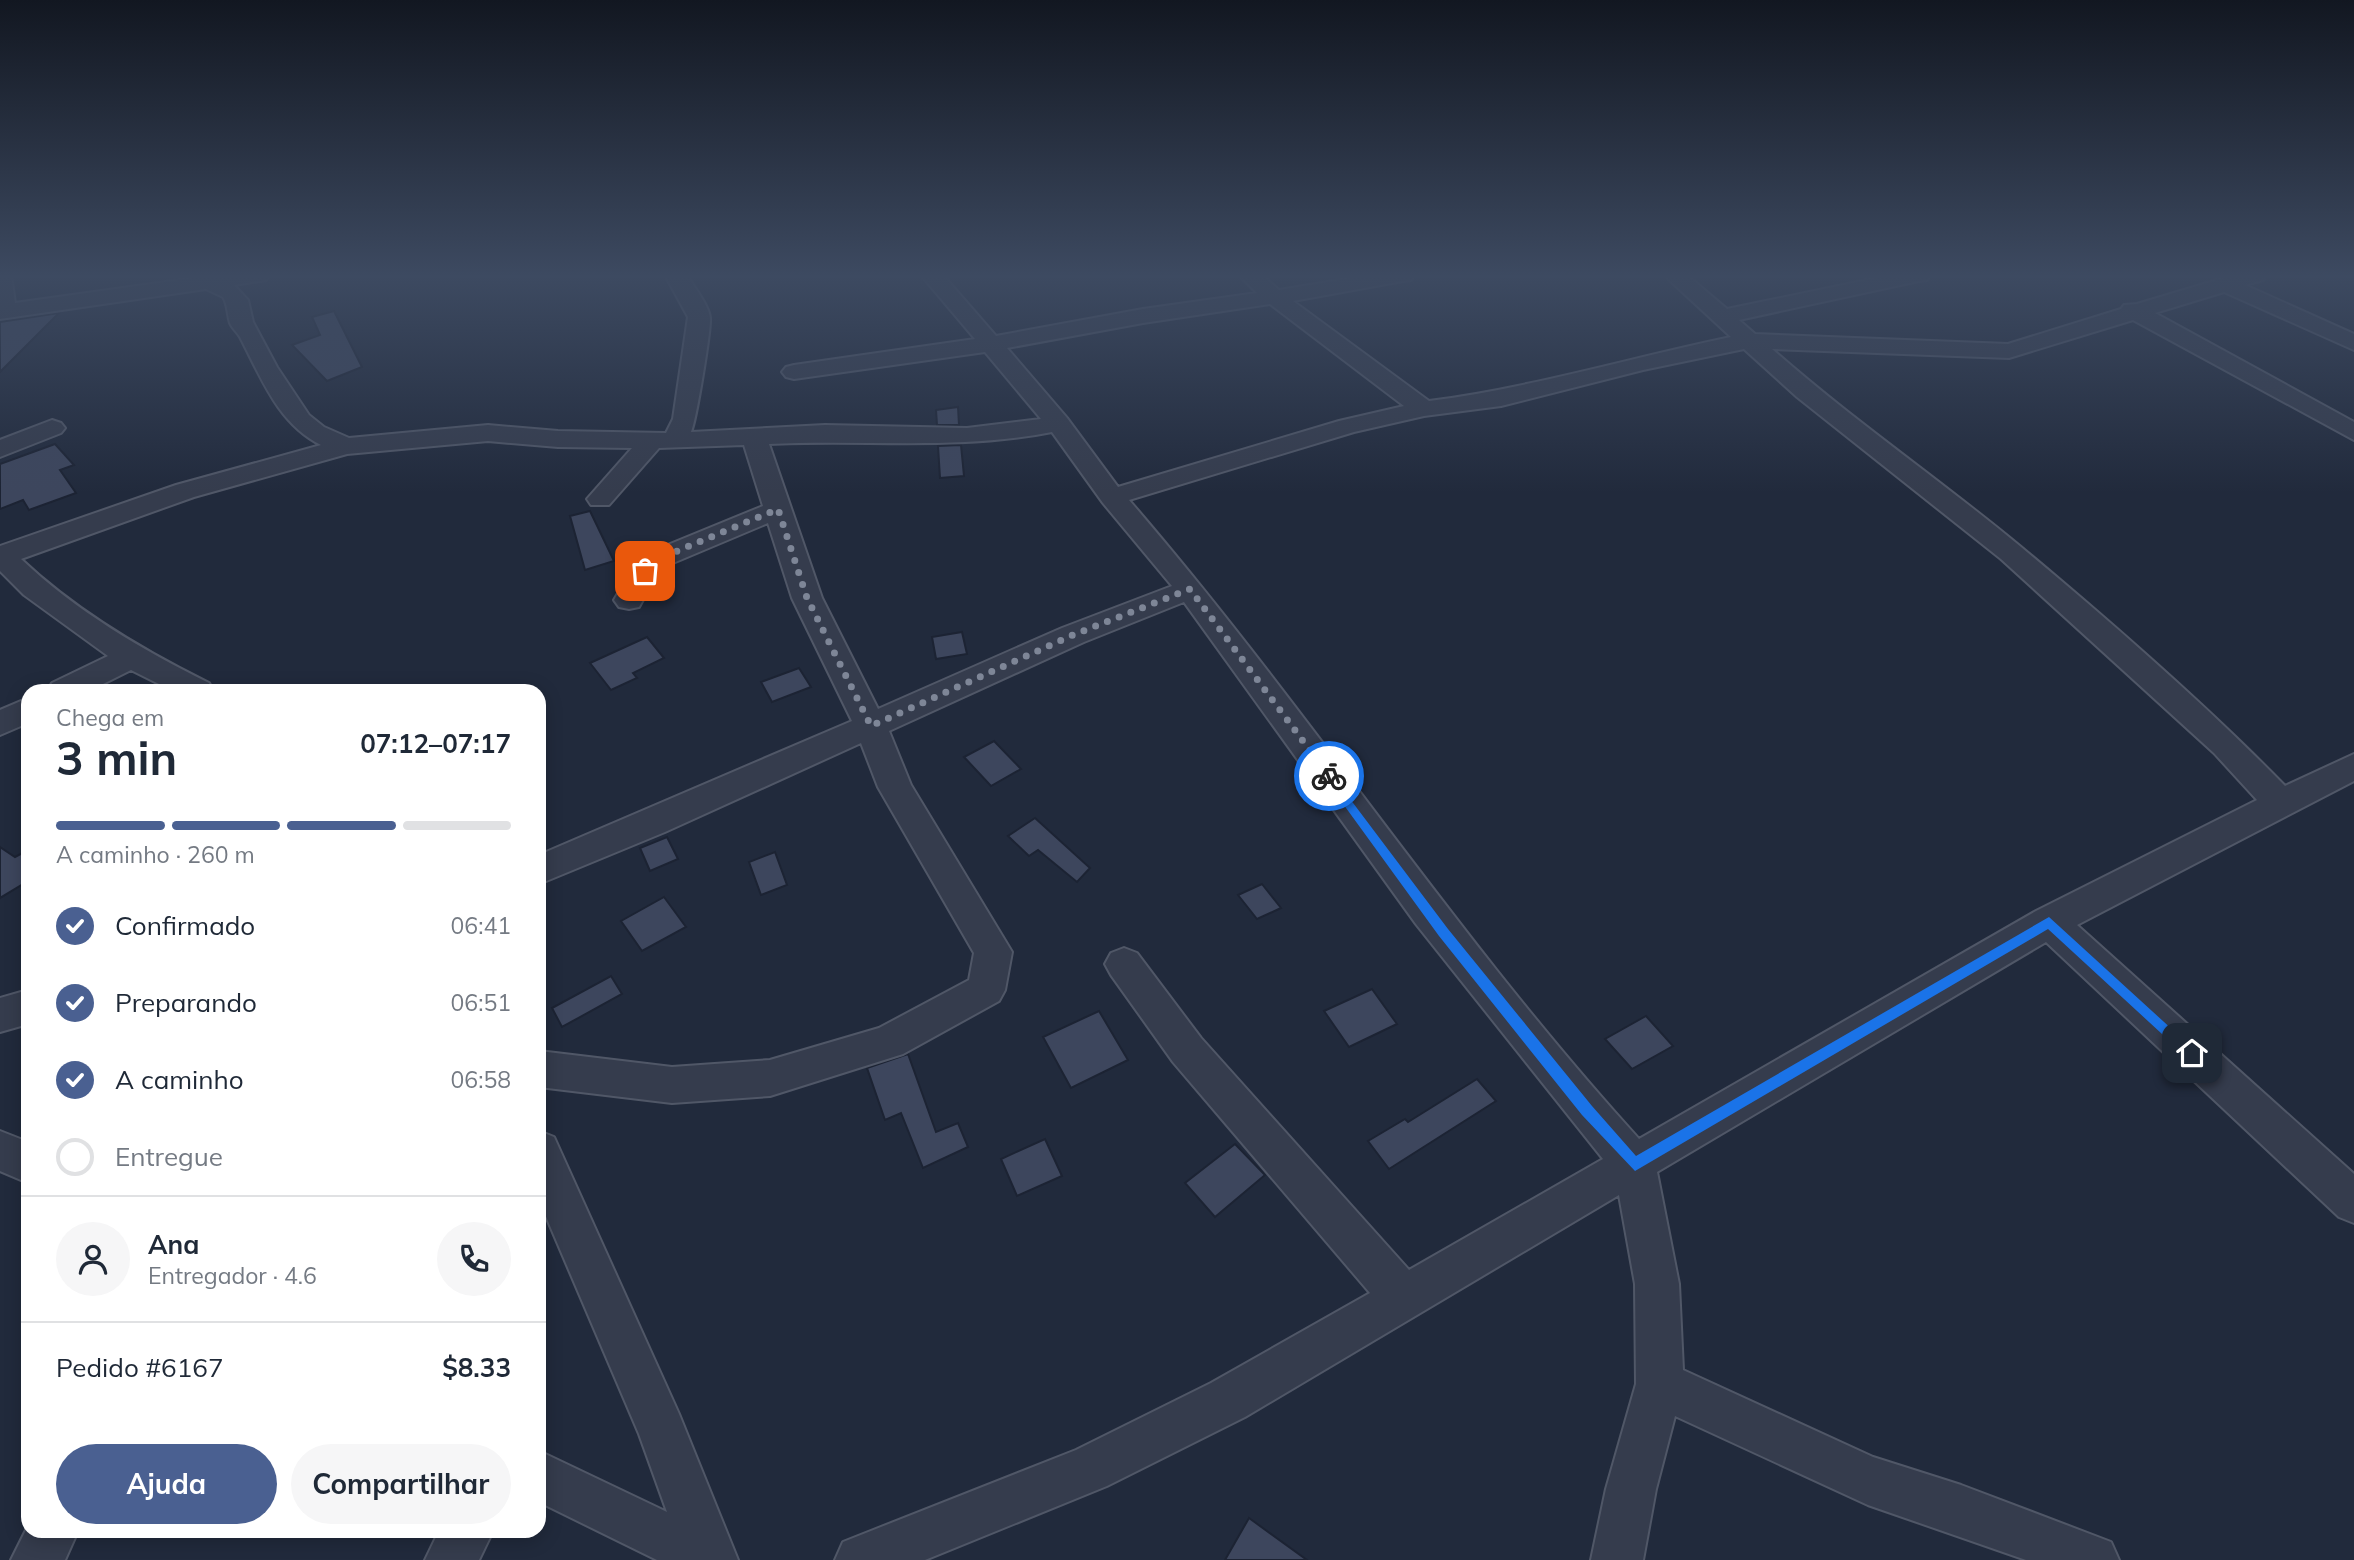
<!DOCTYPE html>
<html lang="pt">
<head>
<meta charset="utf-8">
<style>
  :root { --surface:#fff; --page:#f6f6f7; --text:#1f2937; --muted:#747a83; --line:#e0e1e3; --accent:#4a6091 }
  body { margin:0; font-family:Mulish,sans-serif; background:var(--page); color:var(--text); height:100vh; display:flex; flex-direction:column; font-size:26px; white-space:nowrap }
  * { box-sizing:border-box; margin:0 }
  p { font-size:23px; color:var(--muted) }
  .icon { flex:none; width:38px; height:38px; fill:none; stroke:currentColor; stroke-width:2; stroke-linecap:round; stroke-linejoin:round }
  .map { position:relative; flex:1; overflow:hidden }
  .drawer { position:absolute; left:21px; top:684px; width:525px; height:854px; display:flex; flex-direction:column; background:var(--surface); border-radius:21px; box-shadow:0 4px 18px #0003 }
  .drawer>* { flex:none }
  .pin { position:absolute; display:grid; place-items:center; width:60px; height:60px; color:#fff; margin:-30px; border-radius:14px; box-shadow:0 4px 10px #0006 }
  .courier { position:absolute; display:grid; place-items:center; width:70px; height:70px; margin:-35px; border:5px solid #1a73e8; border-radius:50%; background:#fff; color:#222; box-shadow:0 2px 9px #0007 }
  .headline em { font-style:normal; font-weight:700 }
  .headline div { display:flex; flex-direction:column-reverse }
  .headline { display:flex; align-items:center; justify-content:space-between; height:119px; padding:0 35px }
  h1 { font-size:46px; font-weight:700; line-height:52px }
  .bar { display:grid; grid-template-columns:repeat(4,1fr); gap:10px 7px; align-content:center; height:84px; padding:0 35px }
  .bar i { height:9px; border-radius:5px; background:var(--line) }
  .bar .active { background:var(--accent) }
  .bar p { grid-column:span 4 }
  .line { display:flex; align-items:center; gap:18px; padding:0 35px; border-top:2px solid var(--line) }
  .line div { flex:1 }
  .round { display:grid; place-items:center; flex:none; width:74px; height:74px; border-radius:37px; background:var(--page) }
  ol { padding:0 35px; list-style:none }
  li { display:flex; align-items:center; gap:21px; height:77px }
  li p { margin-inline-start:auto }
  li .icon { padding:7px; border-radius:50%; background:var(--accent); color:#fff; stroke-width:4 }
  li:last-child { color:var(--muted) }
  li i { width:38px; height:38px; border:4px solid var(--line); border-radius:50% }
  .button { display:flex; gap:14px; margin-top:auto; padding:14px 35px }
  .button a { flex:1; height:80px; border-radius:42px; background:var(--accent); color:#fff; font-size:28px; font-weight:700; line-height:80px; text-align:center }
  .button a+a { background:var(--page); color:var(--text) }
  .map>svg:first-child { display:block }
</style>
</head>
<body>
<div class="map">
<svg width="2354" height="1560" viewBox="0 0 2354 1560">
  <rect width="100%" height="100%" fill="#212a3c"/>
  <g fill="#3d465d" stroke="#1c2333" stroke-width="2">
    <polygon points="334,311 362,367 327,381 292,345 320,335 312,317"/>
    <polygon points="59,313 0,372 0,322"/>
    <polygon points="958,407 959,425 937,425 936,410"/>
    <polygon points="55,444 74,465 60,470 76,493 29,510 23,500 0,509 0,464"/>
    <polygon points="961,445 964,476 940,478 938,446"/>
    <polygon points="590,511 614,561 585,570 570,516"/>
    <polygon points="962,632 967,654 936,659 932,637"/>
    <polygon points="647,637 664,658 633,673 637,678 611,690 590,663"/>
    <polygon points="799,668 811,687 772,702 761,682"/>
    <polygon points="994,741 1021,769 991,786 964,757"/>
    <polygon points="1035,818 1090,868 1077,882 1038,850 1029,856 1008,836"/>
    <polygon points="667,837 678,859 650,871 640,848"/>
    <polygon points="0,847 15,857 28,850 28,881 0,898"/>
    <polygon points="775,852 787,885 761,895 749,862"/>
    <polygon points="1262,884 1281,908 1257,919 1238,895"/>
    <polygon points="664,897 686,927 642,951 621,921"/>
    <polygon points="611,976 622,994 562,1027 552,1008"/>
    <polygon points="1372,989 1397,1024 1349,1047 1324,1011"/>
    <polygon points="1099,1011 1128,1060 1071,1088 1043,1037"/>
    <polygon points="1646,1016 1673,1046 1632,1069 1605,1039"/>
    <polygon points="908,1054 936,1132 958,1123 968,1147 923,1168 901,1113 885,1120 867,1068"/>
    <polygon points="1477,1079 1496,1101 1389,1169 1368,1141 1405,1119 1408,1122"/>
    <polygon points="1045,1139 1062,1176 1017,1196 1001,1159"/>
    <polygon points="1235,1144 1265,1175 1215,1217 1185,1183"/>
    <polygon points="1249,1518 1307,1560 1225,1560"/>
  </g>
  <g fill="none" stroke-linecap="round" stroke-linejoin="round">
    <defs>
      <g id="minor">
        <path d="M0 275H11L15 303 216 275H269L266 280 234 285 248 300 253 322 277 367 309 415 324 427 349 438 488 425 558 431 666 433 673 419 688 317 665 275H687C693 286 709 305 710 318 711 330 696 422 691 432L825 425 967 428 1041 419 985 352 794 379 786 377 782 372 786 367 794 365 975 339 921 275H943L996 336 1143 309 1257 293 1239 275H1262L1279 290 1371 275H1414L1411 280 1403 281 1293 301 1429 401C1531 388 1630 358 1731 337L1664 275H1687L1727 309 1891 275H1930L1927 280 1919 281 1739 320 1755 334 2008 344 2121 309 2124 305 2137 304 2234 275H2266L2263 280 2245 285 2354 334V350L2224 292 2155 313 2354 422V440L2133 320 2009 358 1772 349C1851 419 1939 479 2021 547 2112 623 2203 702 2285 786L2354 754V781L2077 925 2354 1174V1223L2339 1217 2046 942 1657 1172 1679 1284 1683 1370 1873 1457 1961 1485 2111 1542 2119 1560H2026L1868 1505 1675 1416 1656 1489 1643 1560H1591L1606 1489 1636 1384 1635 1284 1619 1195 1245 1417 1107 1486 925 1560H835L843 1542 1076 1450 1211 1383 1370 1293 1173 1062 1111 975 1105 964 1111 953 1124 948 1137 953 1201 1038 1409 1270 1603 1159 1416 924 1184 602 1084 642 889 731 911 785 1012 952 1005 990 999 1001 903 1054 770 1096 672 1103 539 1087V1051L672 1067 770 1060 879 1028 969 980 974 953 878 787 861 743 665 832 539 884V855L852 721 792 598 768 523 673 563 656 576 639 607 629 609 619 607 614 600 635 565 653 551 763 506 744 445 659 448 609 505H591L587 499 632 448 558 447 488 441 347 454 194 497 21 559C76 611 142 650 209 683L213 691H173L131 670 89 691H48L52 683 108 656 24 595 0 571V546L176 485 321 445C278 424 261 377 240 337 237 332 232 328 230 323 227 314 228 305 223 297L206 289 0 319ZM1270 304 1404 406 1339 421 1118 487 1067 418 1007 348 1143 323ZM1744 349 1797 397 2001 559 2214 753 2257 800 2036 911 1639 1139C1455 937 1307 706 1129 500L1354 432 1424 416 1501 406 1643 370ZM1052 432 1103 503 1172 586 1062 628 878 709 822 598 769 444C863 439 958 451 1052 432Z"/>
        <polygon points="52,420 61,423 65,428 61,433 0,457 0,440"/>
        <polygon points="28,698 28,723 0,735 0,710"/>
        <polygon points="28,990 28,1024 0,1032 0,998"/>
        <polygon points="0,1131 28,1142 28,1183 0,1171"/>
        <polygon points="539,1131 554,1137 679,1414 738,1560 657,1560 539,1502 539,1451 667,1512 639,1434 539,1200"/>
        <polygon points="28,1526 28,1531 78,1531 65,1560 11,1560"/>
        <polygon points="439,1531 493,1531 479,1560 425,1560"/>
      </g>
    </defs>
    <use href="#minor" stroke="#505767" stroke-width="4"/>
    <use href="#minor" fill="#353c4d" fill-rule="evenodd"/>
  </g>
  <linearGradient id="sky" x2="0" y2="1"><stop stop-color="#121721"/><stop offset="0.56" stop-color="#3d4a61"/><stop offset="1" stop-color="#3d4a61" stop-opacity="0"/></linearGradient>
  <rect width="2354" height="493" fill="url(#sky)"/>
  <polygon fill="#1a73e8" points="1329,771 1448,929 1592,1106 1636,1156 2049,917 2198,1053 2196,1057 2187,1057 2048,929 1635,1171 1582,1115 1439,936 1325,779 1325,773"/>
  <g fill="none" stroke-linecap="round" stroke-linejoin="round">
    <polyline stroke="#7e8697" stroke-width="7" stroke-dasharray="0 12.6" points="645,571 663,557 778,509 807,598 871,726 1073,635 1190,589 1329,776"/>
  </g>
</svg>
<div class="pin" style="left:645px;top:571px;background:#ea580c"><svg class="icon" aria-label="bag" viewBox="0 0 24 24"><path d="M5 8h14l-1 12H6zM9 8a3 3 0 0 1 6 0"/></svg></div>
<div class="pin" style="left:2192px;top:1053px;background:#1f2937"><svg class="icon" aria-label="home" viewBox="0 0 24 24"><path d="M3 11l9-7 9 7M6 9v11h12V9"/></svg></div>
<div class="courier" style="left:1329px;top:776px"><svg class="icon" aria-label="bike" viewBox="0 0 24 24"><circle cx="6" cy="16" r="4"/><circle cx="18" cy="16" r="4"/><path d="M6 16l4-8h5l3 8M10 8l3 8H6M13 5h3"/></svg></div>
<section class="drawer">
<div class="headline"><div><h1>3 min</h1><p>Chega em</p></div><em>07:12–07:17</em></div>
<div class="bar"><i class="active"></i><i class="active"></i><i class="active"></i><i></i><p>A caminho · 260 m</p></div>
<ol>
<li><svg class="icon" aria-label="check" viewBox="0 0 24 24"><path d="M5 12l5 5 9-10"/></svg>Confirmado<p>06:41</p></li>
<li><svg class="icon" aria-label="check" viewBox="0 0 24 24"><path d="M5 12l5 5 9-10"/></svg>Preparando<p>06:51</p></li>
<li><svg class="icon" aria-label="check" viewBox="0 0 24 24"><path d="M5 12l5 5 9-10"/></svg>A caminho<p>06:58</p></li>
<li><i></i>Entregue</li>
</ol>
<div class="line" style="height:126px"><a class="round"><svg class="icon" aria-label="person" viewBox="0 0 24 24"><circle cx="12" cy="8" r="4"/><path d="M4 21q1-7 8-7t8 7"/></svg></a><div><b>Ana</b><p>Entregador · 4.6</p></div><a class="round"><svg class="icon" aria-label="phone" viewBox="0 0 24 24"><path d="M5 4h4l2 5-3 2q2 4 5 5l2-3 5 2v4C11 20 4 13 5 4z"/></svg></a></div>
<div class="line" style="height:91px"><div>Pedido #6167</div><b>$8.33</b></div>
<div class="button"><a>Ajuda</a><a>Compartilhar</a></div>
</section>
</div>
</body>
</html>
